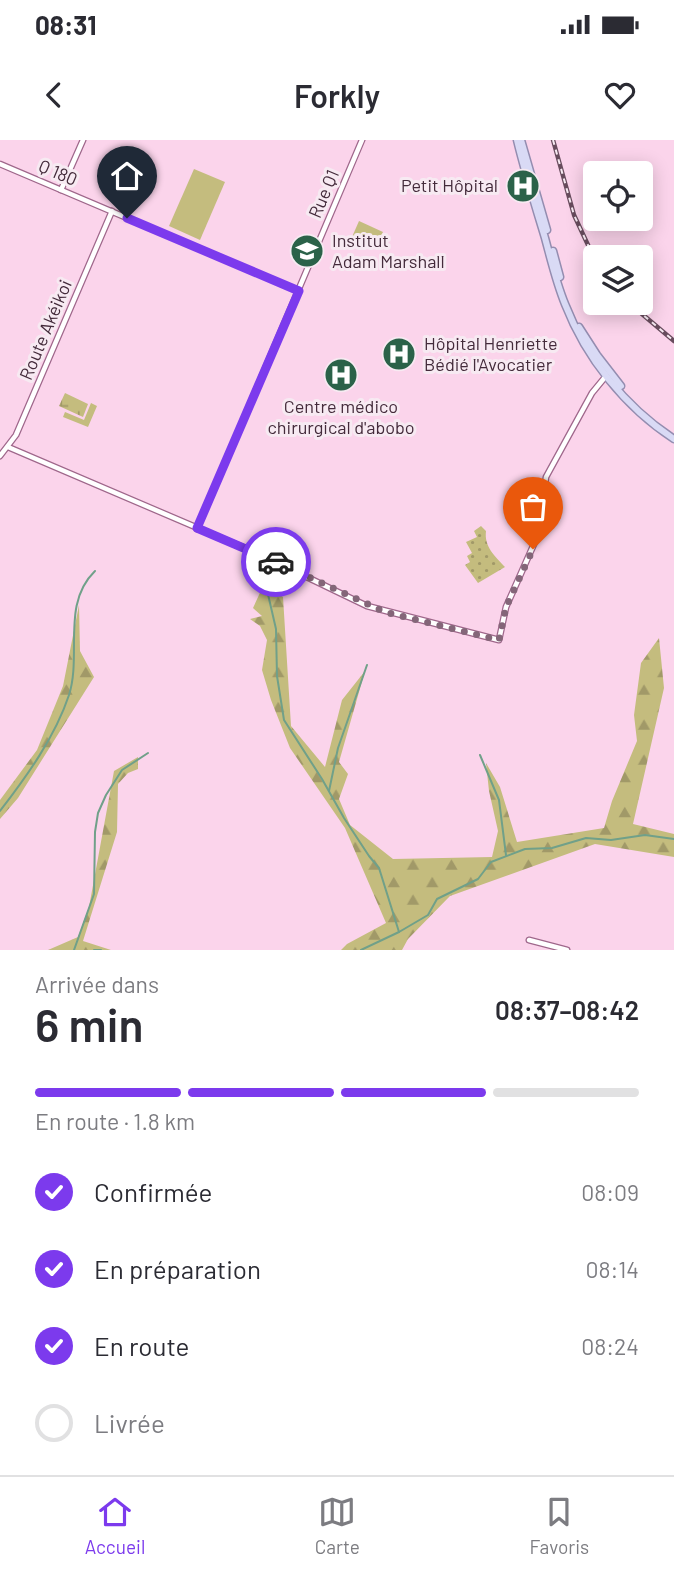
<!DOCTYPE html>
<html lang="fr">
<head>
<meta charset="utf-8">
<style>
  :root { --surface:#fff; --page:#f7f7f7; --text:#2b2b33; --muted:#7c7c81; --line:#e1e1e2; --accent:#7c3aed }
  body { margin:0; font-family:Barlow,sans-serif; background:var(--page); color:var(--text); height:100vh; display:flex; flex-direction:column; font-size:26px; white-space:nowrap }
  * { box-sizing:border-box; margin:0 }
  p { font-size:23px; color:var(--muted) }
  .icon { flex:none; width:38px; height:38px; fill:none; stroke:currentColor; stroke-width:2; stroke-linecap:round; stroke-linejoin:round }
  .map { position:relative; height:810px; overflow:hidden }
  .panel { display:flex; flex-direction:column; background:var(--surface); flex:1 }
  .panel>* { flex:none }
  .fabs { position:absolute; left:583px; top:21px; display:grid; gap:14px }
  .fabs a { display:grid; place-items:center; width:70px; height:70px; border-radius:7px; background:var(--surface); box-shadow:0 4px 18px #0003; font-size:35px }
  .pin { position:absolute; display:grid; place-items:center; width:60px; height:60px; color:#fff; margin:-72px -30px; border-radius:50% 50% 50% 0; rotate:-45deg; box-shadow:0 0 7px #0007 }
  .pin .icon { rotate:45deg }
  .courier { position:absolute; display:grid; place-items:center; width:70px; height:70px; margin:-35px; border:5px solid #7c3aed; border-radius:50%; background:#fff; color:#222; box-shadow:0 2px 9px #0007 }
  .headline em { font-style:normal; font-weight:600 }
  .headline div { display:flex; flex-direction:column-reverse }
  .headline { display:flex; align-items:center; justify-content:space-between; height:119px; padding:0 35px }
  h1 { font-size:46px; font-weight:600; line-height:52px }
  .bar { display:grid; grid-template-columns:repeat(4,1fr); gap:10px 7px; align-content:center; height:84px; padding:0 35px }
  .bar i { height:9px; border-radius:5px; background:var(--line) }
  .bar .current { background:var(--accent) }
  .bar p { grid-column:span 4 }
  ol { padding:0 35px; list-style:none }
  li { display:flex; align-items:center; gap:21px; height:77px }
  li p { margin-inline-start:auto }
  li .icon { padding:7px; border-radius:50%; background:var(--accent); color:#fff; stroke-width:4 }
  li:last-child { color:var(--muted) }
  li i { width:38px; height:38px; border:4px solid var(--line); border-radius:50% }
  .status { display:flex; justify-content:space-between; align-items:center; height:49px; padding:0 35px; background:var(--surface); direction:ltr }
  .status svg { height:19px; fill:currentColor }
  header { display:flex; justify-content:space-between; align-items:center; height:91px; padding:0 35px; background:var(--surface); font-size:32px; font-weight:600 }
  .menu { display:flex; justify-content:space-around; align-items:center; height:98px; border-top:2px solid var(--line); background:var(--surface); font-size:19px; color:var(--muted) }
  .menu a { display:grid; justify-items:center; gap:4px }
  .menu .current { color:var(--accent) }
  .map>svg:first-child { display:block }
</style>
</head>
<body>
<div class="status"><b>08:31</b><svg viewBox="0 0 49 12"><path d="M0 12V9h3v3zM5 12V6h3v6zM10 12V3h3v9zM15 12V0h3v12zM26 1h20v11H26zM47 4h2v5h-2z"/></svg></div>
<header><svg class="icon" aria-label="back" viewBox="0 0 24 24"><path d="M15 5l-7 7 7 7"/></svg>Forkly<svg class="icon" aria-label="heart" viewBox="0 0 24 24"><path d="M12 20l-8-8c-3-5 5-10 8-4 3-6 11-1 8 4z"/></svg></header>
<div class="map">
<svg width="674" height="810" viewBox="0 0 674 810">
  <defs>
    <pattern id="forest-firs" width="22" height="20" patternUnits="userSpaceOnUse" patternTransform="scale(1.75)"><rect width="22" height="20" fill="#c4bc7e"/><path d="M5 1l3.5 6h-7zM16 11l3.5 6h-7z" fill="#a19968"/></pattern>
    <pattern id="wetland-marsh" width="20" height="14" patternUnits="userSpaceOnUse" patternTransform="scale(1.75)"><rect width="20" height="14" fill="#c4bc7e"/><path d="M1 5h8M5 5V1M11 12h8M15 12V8" fill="none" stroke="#a19968"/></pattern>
    <pattern id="park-dots" width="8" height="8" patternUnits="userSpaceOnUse" patternTransform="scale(1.75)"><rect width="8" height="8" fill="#c4bc7e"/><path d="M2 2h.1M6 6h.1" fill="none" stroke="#a19968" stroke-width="1.8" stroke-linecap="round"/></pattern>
  </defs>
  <rect width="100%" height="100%" fill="#fbd4eb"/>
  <g fill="url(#forest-firs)">
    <polygon points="264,444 283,457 291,586 325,627 342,560 365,531 339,622 348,634 339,659 350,685 393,719 492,717 498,691 489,651 486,623 500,647 517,702 604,688 612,661 637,601 634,575 641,523 659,498 664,548 633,684 674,694 674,717 595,704 450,756 408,799 402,810 341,810 347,804 386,783 345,688 290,608 271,560 262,530 267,500 260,486 250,479 262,476 253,468"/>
    <polygon points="79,465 80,511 94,537 18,658 0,679 0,660 37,610 63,546"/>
    <polygon points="138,617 138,629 128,633 118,644 117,692 83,801 111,810 48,810 78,797 89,767 114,631"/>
  </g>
  <polygon fill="url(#wetland-marsh)" points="65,253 88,264 83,277 59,266"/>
  <path fill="url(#park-dots)" d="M481 386 486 391C484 407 495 416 505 427L478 443 465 425 470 422 467 416 472 413 466 402 477 397 474 391Z"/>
  <g fill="#c4bc7e">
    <polygon points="194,29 225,42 200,100 169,86"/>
    <polygon points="359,81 383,92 375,108 352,97"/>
    <polygon points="91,263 97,266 88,287 63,277 65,272 84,280"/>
  </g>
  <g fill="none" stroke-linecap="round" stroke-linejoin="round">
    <g stroke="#70a089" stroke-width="2">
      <polyline points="267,450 276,489 277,536 284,580 322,639 344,678 369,716 379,728 399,792"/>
      <polyline points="480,615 499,660 506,715"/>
      <polyline points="329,651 338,608 367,525"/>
      <path d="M0 671C27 636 55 597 69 555 82 514 61 464 95 431"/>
      <polyline points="74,810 94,754 95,692 98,673 106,655 122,630 148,613"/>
      <polyline points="94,810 101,810"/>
      <polyline points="361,810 399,792 428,775 437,759 478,739 491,722 525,709 552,708 586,698 611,700 645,695 674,699"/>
    </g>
    <defs>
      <g id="tertiary">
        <polyline points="0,24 299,151"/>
        <polyline points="61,50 83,0"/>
        <polyline points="8,307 261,415 367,466 499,500 506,467 538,395 546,337 592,253 606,236"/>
        <polyline points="0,316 16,295 112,71"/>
        <polyline points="197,389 362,0"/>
        <polyline points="529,800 567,810"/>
      </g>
      <g id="primary">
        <path d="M517 0C525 33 535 65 545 98 551 120 556 142 565 164 586 218 625 267 674 299"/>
        <polyline points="521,0 547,90"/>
        <polyline points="553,111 560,137"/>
        <polyline points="579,187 597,215 621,246"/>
      </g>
    </defs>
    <use href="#tertiary" stroke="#9f678b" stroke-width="7"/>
    <use href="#primary" stroke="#948db0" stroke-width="9"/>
    <use href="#tertiary" stroke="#fff" stroke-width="4.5"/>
    <use href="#primary" stroke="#d9daf5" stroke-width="6"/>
    <defs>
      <g id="rail">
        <polyline points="553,0 574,75 595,120"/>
        <polyline points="629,163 674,201"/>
      </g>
    </defs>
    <use href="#rail" stroke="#684c5d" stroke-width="4.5"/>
    <use href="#rail" stroke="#f7eaf2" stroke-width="2" stroke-dasharray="5" stroke-linecap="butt"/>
  </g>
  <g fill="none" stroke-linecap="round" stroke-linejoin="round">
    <polyline stroke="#846679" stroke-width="7" stroke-dasharray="0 12.6" points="276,422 385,472 499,500 506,467 533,409"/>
    <polyline stroke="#7c3aed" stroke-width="9" points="127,78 299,151 197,388 276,422"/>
  </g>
  <defs>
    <symbol id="hospital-disc" viewBox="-11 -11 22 22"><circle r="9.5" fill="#2b6249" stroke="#f7eaf2"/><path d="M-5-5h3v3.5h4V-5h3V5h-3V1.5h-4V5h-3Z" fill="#fff"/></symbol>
    <symbol id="university-disc" viewBox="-11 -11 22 22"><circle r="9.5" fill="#2b6249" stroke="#f7eaf2"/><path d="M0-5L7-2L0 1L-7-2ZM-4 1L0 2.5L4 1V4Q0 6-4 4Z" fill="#fff"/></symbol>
  </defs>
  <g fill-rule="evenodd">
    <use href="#hospital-disc" x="504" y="27" width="38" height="38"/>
    <use href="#university-disc" x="288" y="92" width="38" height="38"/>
    <use href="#hospital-disc" x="380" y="195" width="38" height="38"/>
    <use href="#hospital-disc" x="322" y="216" width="38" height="38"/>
  </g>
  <g text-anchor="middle" stroke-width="6" stroke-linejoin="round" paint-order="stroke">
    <g font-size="18" fill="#442b3b" stroke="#f7eaf2">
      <text transform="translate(58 33) rotate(23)" y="6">Q 180</text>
      <text transform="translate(324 54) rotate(-67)" y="6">Rue Q1</text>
      <text transform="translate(46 190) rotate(-67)" y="6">Route Akéikoi</text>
    </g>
    <g font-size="18" fill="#442b3b" stroke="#f7eaf2" text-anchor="start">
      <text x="498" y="52" text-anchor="end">Petit Hôpital</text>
      <text x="332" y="107">Institut<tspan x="332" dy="21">Adam Marshall</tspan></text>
      <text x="424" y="210">Hôpital Henriette<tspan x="424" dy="21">Bédié l'Avocatier</tspan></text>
      <text x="341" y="273" text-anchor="middle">Centre médico<tspan x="341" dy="21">chirurgical d'abobo</tspan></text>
    </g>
  </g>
</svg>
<div class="fabs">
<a><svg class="icon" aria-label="locate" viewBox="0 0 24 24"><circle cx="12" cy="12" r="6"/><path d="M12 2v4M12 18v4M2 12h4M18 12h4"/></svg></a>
<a><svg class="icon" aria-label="layers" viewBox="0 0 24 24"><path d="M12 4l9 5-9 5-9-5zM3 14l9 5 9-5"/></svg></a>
</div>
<div class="pin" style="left:533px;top:409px;background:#ea580c"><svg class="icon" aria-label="bag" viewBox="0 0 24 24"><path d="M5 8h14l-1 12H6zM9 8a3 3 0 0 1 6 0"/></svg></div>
<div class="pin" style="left:127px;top:78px;background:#1f2937"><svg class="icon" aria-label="home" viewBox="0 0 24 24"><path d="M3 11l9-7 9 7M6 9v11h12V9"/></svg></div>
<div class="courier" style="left:276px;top:422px"><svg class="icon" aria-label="car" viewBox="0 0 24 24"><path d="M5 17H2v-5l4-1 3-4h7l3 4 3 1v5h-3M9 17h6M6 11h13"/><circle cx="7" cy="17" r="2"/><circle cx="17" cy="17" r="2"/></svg></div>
</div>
<section class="panel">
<div class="headline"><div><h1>6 min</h1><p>Arrivée dans</p></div><em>08:37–08:42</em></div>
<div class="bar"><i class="current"></i><i class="current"></i><i class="current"></i><i></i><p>En route · 1.8 km</p></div>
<ol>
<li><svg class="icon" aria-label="check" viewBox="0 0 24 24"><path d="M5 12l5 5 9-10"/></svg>Confirmée<p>08:09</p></li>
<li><svg class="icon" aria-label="check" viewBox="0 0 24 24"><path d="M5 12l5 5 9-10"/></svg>En préparation<p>08:14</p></li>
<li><svg class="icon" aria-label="check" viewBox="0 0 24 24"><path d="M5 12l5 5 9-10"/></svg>En route<p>08:24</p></li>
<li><i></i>Livrée</li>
</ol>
</section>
<nav class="menu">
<a class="current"><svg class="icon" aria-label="home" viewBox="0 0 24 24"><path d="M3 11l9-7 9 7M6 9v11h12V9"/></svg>Accueil</a>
<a><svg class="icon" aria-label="map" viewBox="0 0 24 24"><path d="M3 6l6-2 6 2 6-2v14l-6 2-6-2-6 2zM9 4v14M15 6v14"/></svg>Carte</a>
<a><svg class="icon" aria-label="saved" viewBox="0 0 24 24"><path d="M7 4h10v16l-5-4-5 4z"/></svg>Favoris</a>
</nav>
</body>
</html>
